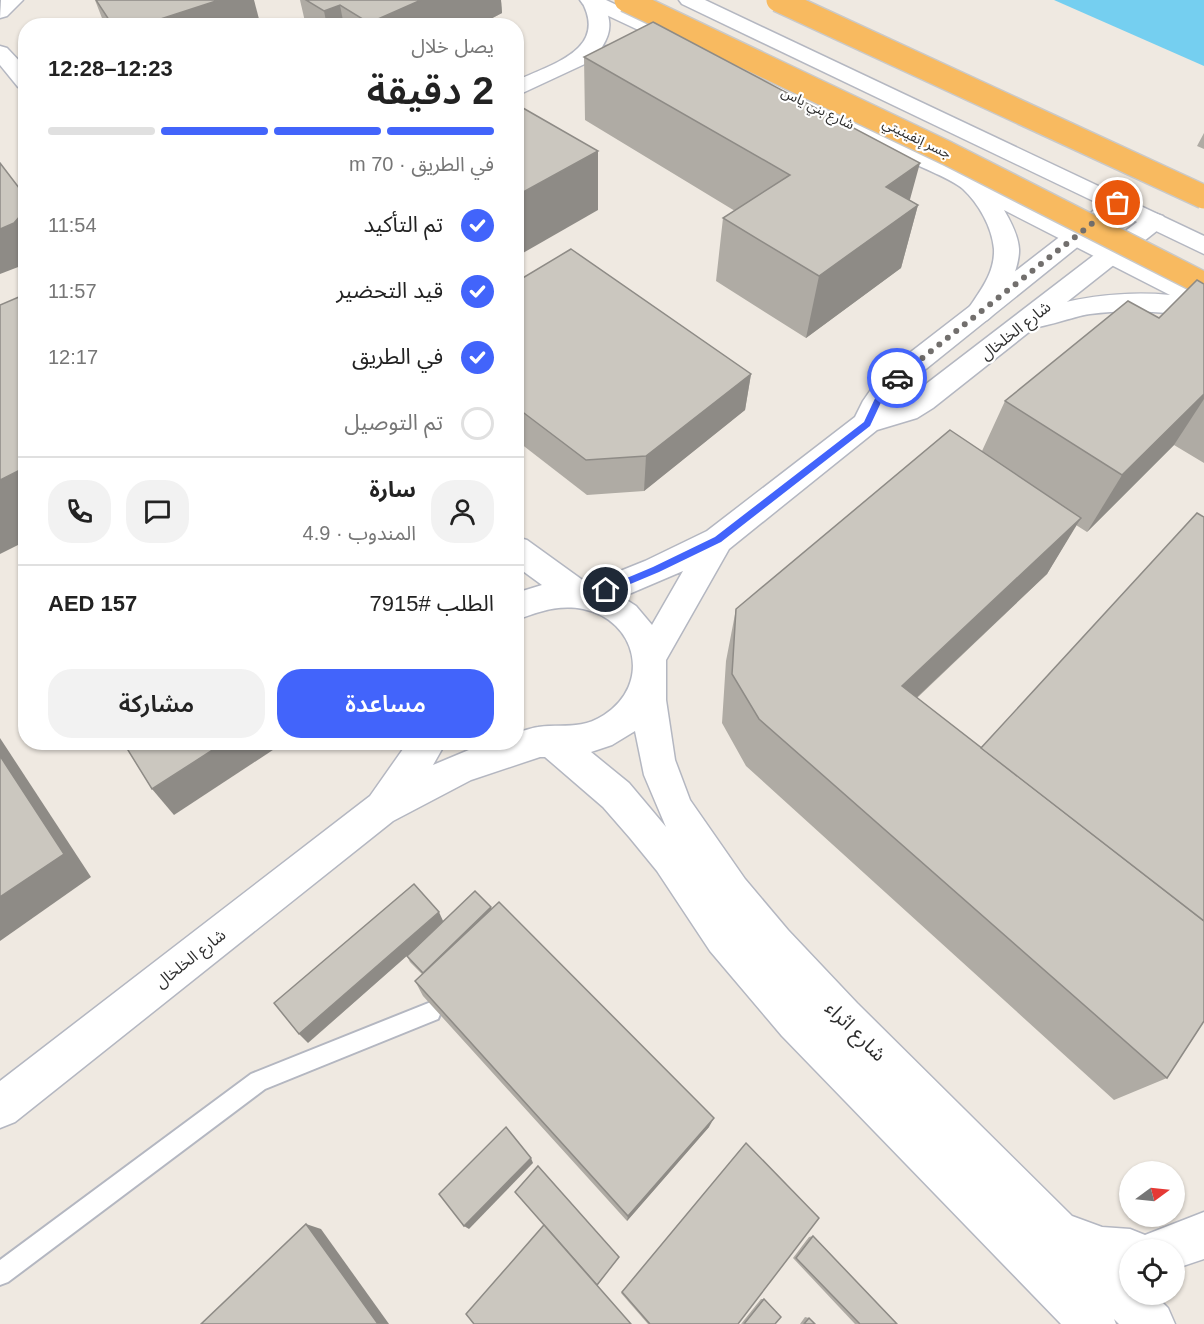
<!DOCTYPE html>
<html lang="ar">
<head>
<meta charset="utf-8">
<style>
  :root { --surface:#fff; --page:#f2f2f2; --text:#222; --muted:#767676; --line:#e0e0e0; --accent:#4264fb }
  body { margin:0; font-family:Arial,"Noto Sans Arabic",sans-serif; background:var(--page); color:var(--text); direction:rtl; height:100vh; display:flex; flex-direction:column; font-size:22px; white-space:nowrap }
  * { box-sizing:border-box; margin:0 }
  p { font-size:20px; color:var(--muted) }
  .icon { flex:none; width:33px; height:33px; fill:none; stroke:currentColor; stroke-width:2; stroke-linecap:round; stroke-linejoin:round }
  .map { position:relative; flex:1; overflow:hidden; direction:ltr }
  .side { position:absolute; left:18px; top:18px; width:506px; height:732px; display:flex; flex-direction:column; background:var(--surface); border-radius:24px; box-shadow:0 2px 4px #0004; direction:rtl }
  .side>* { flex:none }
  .needle { width:39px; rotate:75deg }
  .controls { position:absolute; left:1119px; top:1161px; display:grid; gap:12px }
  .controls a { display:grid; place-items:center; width:66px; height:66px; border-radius:50%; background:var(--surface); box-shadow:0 2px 4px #0004; font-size:30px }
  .pin { position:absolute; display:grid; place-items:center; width:51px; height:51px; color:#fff; margin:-26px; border:3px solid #fff; border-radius:50%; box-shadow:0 2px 6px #0007 }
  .courier { position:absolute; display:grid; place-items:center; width:60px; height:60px; margin:-30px; border:4px solid #4264fb; border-radius:50%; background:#fff; color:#222; box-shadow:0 2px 8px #0007 }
  .headline em { font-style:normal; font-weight:600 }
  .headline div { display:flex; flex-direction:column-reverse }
  .headline { display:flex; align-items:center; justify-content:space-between; height:102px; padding:0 30px }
  h1 { font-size:39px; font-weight:600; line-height:45px }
  .bar { display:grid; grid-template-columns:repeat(4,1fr); gap:9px 6px; align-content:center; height:72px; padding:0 30px }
  .bar i { height:8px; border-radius:4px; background:var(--line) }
  .bar .active { background:var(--accent) }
  .bar p { grid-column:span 4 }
  .line { display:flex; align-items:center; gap:15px; padding:0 30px; border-top:2px solid var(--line) }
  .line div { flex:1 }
  .round { display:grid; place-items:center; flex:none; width:63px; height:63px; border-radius:24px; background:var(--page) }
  ol { padding:0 30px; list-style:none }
  li { display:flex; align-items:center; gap:18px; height:66px }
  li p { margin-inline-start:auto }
  li .icon { padding:6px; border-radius:50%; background:var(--accent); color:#fff; stroke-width:4 }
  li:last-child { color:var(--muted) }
  li i { width:33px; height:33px; border:3px solid var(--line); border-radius:50% }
  .action { display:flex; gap:12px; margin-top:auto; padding:12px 30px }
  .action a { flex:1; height:69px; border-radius:24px; background:var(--accent); color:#fff; font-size:24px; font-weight:600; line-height:69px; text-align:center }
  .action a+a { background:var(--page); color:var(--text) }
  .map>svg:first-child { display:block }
</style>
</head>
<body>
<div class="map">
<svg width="1204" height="1324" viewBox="0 0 1204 1324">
  <rect width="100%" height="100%" fill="#efe9e1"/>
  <polygon fill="#75cff0" points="1054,0 1204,0 1204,66"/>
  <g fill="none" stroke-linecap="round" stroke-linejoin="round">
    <defs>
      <polygon id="service" points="431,1002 438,1005 441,1012 438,1019 265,1089 8,1282 0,1285 0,1260 251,1074"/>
      <g id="minor">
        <polygon points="1,0 23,0 7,16 0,18"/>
        <path d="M581 0H601C611 17 613 30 602 47L629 42 636 44 639 48 636 52 589 62 516 96V81C551 64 610 50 581 0Z"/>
        <polygon points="0,46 7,48 26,68 26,88 18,87 0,65"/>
        <path d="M1118 196 1126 198 1130 203 1126 208 901 389 889 406 913 394 1145 216 1154 213 1163 216 1166 221 1163 226 933 408 917 418 877 430 729 549 666 660V700L675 760 690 800 745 879 788 930 857 1003 1072 1216 1102 1227 1130 1229 1145 1235 1204 1212V1259L1174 1269V1250H1130V1294H1154L1168 1308 1175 1324H1119L1114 1319 1116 1324H1061L782 1036 710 951 657 871 630 838 603 807 545 757H540L471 780 393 821 15 1122 0 1128V1081L370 796 408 742H446L433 765 488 742H516V733C523 731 531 728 538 727 562 723 579 731 604 715 652 684 637 620 583 609 558 604 538 612 516 620V593L542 585 516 566V537L527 540 588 584 645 561 707 531 855 417 863 401 881 375 1110 198ZM683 571 652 625 636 606 622 597ZM635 731 644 775 666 827 629 783 591 752 612 745Z"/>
      </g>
      <g id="secondary">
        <polygon points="580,0 606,0 693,41 696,45 693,49 686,51 679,49 583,4"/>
        <polygon points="679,0 705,0 1204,236 1204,254 682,4"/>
        <path d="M741 65 836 106 1204 291V315L1197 317C1161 311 1126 309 1090 314 1069 317 1036 332 1018 327L1014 321 1018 315C1068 299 1117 290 1170 295L1004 210C1011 222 1018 235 1019 249 1020 267 1002 310 987 320 981 324 975 322 969 320L965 314C978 293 995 275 994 249 992 227 979 204 963 189 952 179 920 167 906 160 849 130 792 102 733 76L730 71 733 66Z"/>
      </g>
    </defs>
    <use href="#service" stroke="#b4b7c1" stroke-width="4"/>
    <use href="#minor" stroke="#b4b7c1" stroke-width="3"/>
    <use href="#secondary" stroke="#b4b7c1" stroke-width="3"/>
    <use href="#service" fill="#fff" fill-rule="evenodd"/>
    <use href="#minor" fill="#fff" fill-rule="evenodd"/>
    <use href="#secondary" fill="#fff" fill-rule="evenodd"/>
    <defs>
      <g id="trunk-bridge">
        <polyline points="626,0 947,153 1204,284"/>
        <polyline points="778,0 1204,197"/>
      </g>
    </defs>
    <use href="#trunk-bridge" stroke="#c9c9c9" stroke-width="26" stroke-linecap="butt"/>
    <use href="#trunk-bridge" stroke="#f8ba60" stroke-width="23"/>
  </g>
  <g fill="#afaba4">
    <polygon points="95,0 259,19 239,26 105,26"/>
    <polygon points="300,0 501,0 502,13 477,26 306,26"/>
    <polygon points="584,57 910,200 918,205 901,268 806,338 716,281 723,218 735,211 585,120"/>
    <polygon points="1204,133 1204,149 1197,146"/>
    <polygon points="516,282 751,374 745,410 644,491 587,495 516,440"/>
    <polygon points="1204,284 1204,463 1174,445 1087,532 1076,525 1047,574 917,698 1167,1078 1114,1100 746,766 722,723 726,661 736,609 982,451 1005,401 1159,318"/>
    <polygon points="491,907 491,910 709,1127 627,1221 423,996 415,981 423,975 410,962 407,956 408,955 308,1043 443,921"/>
    <polygon points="746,1143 738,1324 648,1324 621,1293"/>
    <polygon points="813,1236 897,1324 855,1324 793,1258 809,1237"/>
    <polygon points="761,1299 764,1299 775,1324 741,1324"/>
    <polygon points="805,1317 809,1318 815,1324 800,1324"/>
  </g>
  <g fill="#8e8b86">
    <polygon points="219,0 254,0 259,19 239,26 139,26"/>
    <polygon points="421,0 501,0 502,13 477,26 370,26 369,23"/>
    <polygon points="340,5 344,26 327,26 324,11"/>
    <polygon points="598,151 598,210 516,257 516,196"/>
    <polygon points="920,163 906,214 918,205 901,268 806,338 819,276 886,187"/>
    <polygon points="26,209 26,264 0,274 0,229"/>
    <polygon points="751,374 745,410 644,491 646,456"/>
    <polygon points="1204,394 1204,399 1174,445 1087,532 1122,475"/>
    <polygon points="26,467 26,541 0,554 0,480"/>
    <polygon points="1081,518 1047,574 878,734 902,686"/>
    <polygon points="0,738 91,877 0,941"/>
    <polygon points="225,742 285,742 174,815 152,789"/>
    <polygon points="491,907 492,913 426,978 423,973"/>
    <polygon points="439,912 444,923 308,1043 299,1034"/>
    <polygon points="714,1118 709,1127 627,1221 628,1216"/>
    <polygon points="531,1158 533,1163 469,1229 464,1226"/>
    <polygon points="306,1224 321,1229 389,1324 378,1324"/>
  </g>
  <g fill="#cbc7bf" stroke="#8e8b86" stroke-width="1.5">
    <polygon points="96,0 219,0 139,26 113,26"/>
    <polygon points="306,0 421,0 369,23 340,5 324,11"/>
    <polygon points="653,22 920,163 886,187 918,205 819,276 723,218 790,175 584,57"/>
    <polygon points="516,104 598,151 516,196"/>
    <polygon points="0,163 26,197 26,209 14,223 0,229"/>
    <polygon points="571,249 751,374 646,456 586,460 516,407 516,282"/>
    <polygon points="1197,280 1204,284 1204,394 1122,475 1005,401 1128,301 1159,318"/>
    <polygon points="26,294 26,467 0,480 0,305"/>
    <polygon points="950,430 1081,518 902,686 1204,921 1204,1021 1167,1078 759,719 732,674 736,609"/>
    <polygon points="1197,513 1204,517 1204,921 981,748"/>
    <polygon points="123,742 225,742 152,789"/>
    <polygon points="0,756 64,854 0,897"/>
    <polygon points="414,884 439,912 299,1034 274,1003"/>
    <polygon points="475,891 491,907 423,973 407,956"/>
    <polygon points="499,902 714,1118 628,1216 415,981"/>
    <polygon points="506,1127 531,1158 464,1226 439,1194"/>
    <polygon points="746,1143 819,1218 738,1324 650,1324 622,1292"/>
    <polygon points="538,1166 619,1257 597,1285 515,1192"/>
    <polygon points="306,1224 378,1324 201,1324"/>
    <polygon points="544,1225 631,1324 474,1324 466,1314"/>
    <polygon points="813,1236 897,1324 860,1324 796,1258"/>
    <polygon points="764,1299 781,1317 775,1324 744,1324"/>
    <polygon points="809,1318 815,1324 804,1324"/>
  </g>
  <polygon fill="#4264fb" points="894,376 901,378 884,396 870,426 721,542 659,572 609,593 603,593 603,588 653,567 715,537 864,422 878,392"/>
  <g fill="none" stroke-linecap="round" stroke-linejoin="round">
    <polyline stroke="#726f6d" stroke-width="6" stroke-dasharray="0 10.8" points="897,378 1118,203"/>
  </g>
  <g text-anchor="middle" stroke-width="4.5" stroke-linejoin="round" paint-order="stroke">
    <g font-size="14" fill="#2e2e2e" stroke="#fff">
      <text transform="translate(818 108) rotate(26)" y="5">شارع بني ياس</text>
      <text transform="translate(917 138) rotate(26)" y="5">جسر إنفينيتي</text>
    </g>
    <g font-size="16" fill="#2e2e2e" stroke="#fff">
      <text transform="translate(1015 330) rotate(-38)" y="6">شارع الخلخال</text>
      <text transform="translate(190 958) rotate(-38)" y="6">شارع الخلخال</text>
    </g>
    <g font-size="20" fill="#2e2e2e" stroke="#fff">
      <text transform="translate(856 1031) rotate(45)" y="7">شارع اثراء</text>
    </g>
  </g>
</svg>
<div class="controls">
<a><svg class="needle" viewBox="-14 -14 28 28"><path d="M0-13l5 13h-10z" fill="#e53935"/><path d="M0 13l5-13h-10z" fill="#767676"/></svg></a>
<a><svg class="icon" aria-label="locate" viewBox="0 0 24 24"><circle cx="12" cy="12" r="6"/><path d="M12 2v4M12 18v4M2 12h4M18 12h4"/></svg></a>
</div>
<div class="pin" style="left:1118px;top:203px;background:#ea580c"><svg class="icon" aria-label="bag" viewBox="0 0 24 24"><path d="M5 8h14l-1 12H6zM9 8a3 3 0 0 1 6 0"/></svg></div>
<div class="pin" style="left:606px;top:590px;background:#1f2937"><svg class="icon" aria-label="home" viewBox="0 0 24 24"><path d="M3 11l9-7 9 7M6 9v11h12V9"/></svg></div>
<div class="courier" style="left:897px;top:378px"><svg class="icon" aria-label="car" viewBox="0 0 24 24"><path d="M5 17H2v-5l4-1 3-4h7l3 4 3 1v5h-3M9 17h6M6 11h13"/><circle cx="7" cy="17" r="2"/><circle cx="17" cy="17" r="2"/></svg></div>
<section class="side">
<div class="headline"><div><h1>2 دقيقة</h1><p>يصل خلال</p></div><em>12:23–12:28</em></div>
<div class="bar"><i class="active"></i><i class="active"></i><i class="active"></i><i></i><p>في الطريق · 70 m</p></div>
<ol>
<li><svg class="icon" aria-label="check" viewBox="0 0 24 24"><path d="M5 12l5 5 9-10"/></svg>تم التأكيد<p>11:54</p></li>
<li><svg class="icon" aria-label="check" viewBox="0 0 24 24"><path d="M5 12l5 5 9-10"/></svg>قيد التحضير<p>11:57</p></li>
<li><svg class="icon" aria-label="check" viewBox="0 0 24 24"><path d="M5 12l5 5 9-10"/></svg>في الطريق<p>12:17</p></li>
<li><i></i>تم التوصيل</li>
</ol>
<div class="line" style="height:108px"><a class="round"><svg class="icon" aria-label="person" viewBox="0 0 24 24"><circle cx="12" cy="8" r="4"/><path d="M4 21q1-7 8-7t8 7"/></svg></a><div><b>سارة</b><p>المندوب · 4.9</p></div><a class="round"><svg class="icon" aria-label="chat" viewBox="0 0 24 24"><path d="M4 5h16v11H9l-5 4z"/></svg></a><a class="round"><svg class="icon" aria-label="phone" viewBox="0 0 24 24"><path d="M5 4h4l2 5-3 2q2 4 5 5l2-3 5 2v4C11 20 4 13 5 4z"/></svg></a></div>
<div class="line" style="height:78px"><div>الطلب #7915</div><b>AED 157</b></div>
<div class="action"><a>مساعدة</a><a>مشاركة</a></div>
</section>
</div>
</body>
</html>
